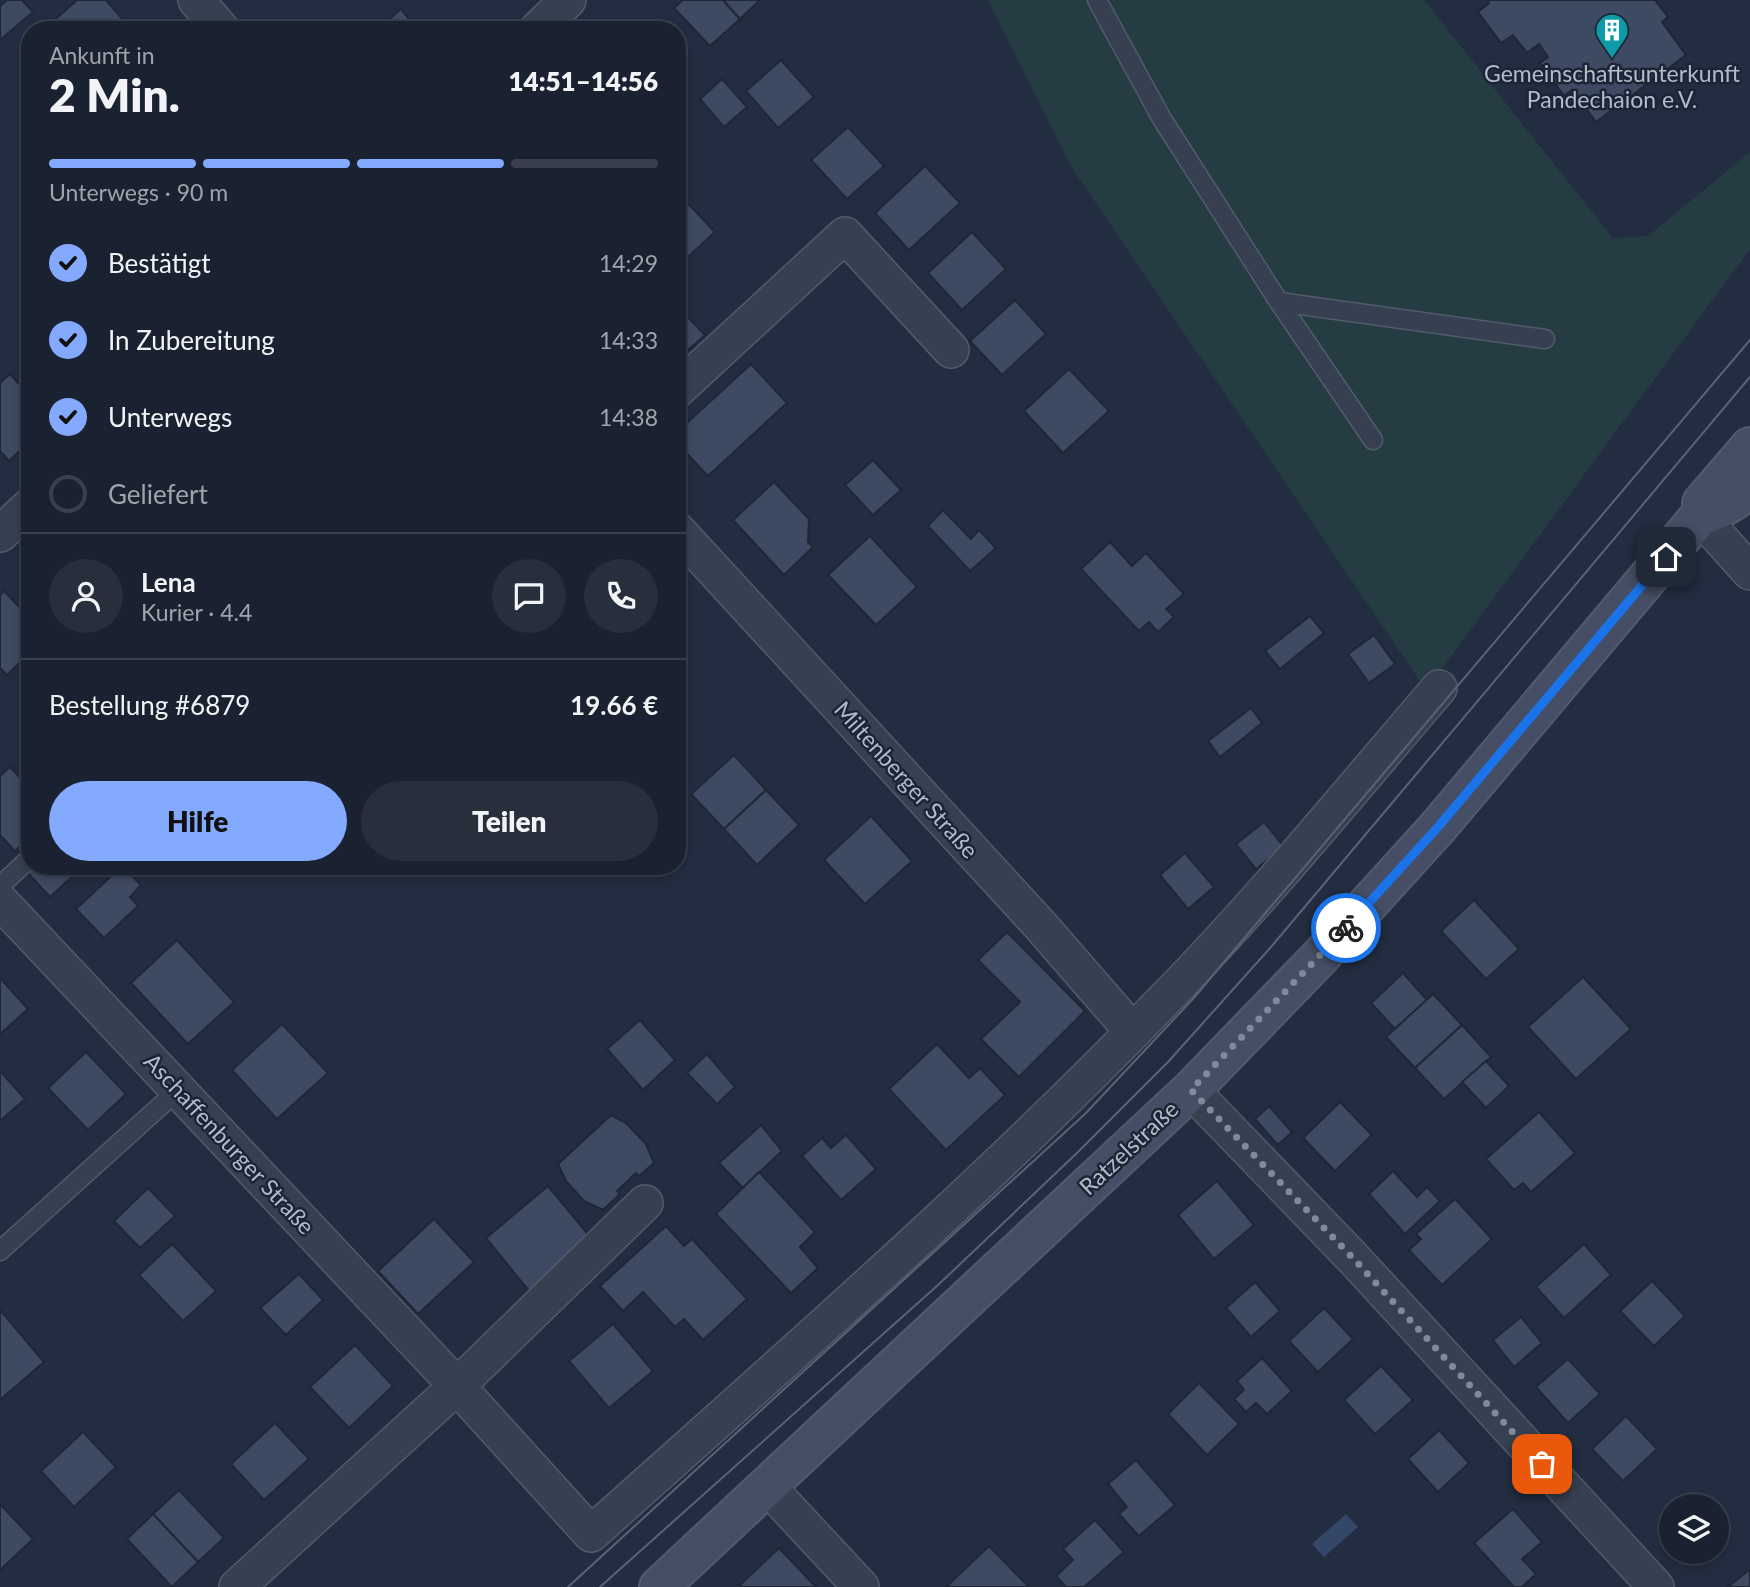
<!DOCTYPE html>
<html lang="de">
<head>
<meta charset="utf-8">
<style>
  :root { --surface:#1a2231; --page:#272f3d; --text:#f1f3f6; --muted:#9fa4ab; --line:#383f4d; --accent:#84aaff }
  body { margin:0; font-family:Lato,sans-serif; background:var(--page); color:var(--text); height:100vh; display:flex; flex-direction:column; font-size:26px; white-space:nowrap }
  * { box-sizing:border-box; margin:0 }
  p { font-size:23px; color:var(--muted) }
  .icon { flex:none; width:38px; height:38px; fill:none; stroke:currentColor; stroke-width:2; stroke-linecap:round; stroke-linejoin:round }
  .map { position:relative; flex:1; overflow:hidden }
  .details { position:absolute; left:21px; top:21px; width:665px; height:854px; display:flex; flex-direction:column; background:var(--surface); border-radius:28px; box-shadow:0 4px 10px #0003,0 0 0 2px var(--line) }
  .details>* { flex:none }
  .buttons { position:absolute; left:1659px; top:1494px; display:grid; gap:14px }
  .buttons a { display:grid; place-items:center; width:70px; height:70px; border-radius:50%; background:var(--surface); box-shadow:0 4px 10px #0003,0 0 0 2px var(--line); font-size:35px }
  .pin { position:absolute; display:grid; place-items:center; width:60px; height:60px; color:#fff; margin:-30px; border-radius:14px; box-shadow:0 4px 10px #0006 }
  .courier { position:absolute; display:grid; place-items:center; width:70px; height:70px; margin:-35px; border:5px solid #1a73e8; border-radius:50%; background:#fff; color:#222; box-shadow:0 2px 9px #0007 }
  .summary em { font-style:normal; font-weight:800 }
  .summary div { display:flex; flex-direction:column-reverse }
  .summary { display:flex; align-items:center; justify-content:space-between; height:119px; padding:0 28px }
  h1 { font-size:46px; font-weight:800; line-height:52px }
  .bar { display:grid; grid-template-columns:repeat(4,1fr); gap:10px 7px; align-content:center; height:84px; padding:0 28px }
  .bar i { height:9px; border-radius:5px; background:var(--line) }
  .bar .current { background:var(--accent) }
  .bar p { grid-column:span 4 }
  .line { display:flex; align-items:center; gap:18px; padding:0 28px; border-top:2px solid var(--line) }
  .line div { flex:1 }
  .round { display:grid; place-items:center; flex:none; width:74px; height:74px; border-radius:37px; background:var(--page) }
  ol { padding:0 28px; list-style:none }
  li { display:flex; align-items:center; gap:21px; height:77px }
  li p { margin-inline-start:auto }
  li .icon { padding:7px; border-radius:50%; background:var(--accent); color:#111; stroke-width:4 }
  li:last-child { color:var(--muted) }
  li i { width:38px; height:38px; border:4px solid var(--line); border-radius:50% }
  .button { display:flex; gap:14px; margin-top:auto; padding:14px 28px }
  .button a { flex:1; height:80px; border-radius:42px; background:var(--accent); color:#111; font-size:28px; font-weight:800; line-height:80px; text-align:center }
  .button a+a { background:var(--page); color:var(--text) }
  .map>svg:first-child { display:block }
</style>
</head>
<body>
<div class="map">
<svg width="1750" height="1587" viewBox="0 0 1750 1587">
  <rect width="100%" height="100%" fill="#232d41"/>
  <polygon fill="#253c42" points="988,0 1424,0 1613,238 1648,236 1750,152 1750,249 1426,690 1070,165"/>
  <polygon fill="#354769" points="1346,1514 1358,1527 1324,1557 1312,1544"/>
  <g fill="#3e4a61" stroke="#1e2737" stroke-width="2">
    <polygon points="7,0 22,0 33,12 0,40 0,6"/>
    <polygon points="77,0 106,0 132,30 55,30 50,24"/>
    <polygon points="683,0 723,0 740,19 710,46 674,8"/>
    <polygon points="723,0 760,0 740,19"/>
    <polygon points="1487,0 1655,0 1668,17 1662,22 1686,55 1596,122 1572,90 1564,96 1540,63 1548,57 1539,44 1527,53 1513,35 1501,43 1478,12 1489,3"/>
    <polygon points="401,9 418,30 377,30"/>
    <polygon points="781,60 814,97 778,128 746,91"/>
    <polygon points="722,79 747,107 724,127 700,99"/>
    <polygon points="848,127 884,166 847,199 811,160"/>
    <polygon points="925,166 960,203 909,250 875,213"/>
    <polygon points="677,192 715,232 677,267"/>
    <polygon points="972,232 1006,269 962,310 928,273"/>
    <polygon points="1015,300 1046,334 1002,375 970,341"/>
    <polygon points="677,306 705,335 677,360"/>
    <polygon points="751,364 787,403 708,476 677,443 677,432"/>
    <polygon points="1069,369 1109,411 1063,453 1024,411"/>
    <polygon points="10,374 30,396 30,441 9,461 0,451 0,383"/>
    <polygon points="873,460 901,490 873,515 845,485"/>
    <polygon points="774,482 809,519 808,542 813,547 784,575 733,520"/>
    <polygon points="943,510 971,539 979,530 996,548 970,571 928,526"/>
    <polygon points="870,536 917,587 876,625 828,575"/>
    <polygon points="1110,542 1132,566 1146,553 1184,594 1166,609 1174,617 1158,632 1149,622 1139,631 1081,569"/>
    <polygon points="4,591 30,618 30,653 7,675 0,668 0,595"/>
    <polygon points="1310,616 1324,633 1280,669 1265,651"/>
    <polygon points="1374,635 1395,664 1369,683 1348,654"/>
    <polygon points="1251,708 1262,723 1220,757 1208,741"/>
    <polygon points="734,755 766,790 724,829 691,794"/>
    <polygon points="10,767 30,788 30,837 15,851 0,835 0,776"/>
    <polygon points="766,790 799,825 757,865 724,829"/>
    <polygon points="871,816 912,861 865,904 824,860"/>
    <polygon points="1264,822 1284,847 1256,869 1236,844"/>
    <polygon points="1185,853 1214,887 1188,909 1160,875"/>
    <polygon points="32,866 68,866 75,874 50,897 26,871"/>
    <polygon points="122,866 141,885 130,897 138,906 104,938 76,909"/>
    <polygon points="1474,900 1519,949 1486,979 1441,931"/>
    <polygon points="1007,932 1085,1011 1019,1077 981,1039 1020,1002 978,960"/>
    <polygon points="177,940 234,1002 188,1044 131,983"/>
    <polygon points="1403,973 1427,1000 1395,1029 1371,1003"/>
    <polygon points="1583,977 1631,1029 1576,1079 1528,1027"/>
    <polygon points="0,978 28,1009 0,1034"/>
    <polygon points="1433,994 1462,1025 1415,1068 1386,1037"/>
    <polygon points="640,1020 675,1060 643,1090 607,1049"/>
    <polygon points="282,1024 328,1073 277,1119 232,1070"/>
    <polygon points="1462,1025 1491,1057 1444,1099 1415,1068"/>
    <polygon points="937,1044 969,1078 980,1068 1005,1095 946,1150 889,1089"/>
    <polygon points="86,1052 126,1094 88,1130 48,1088"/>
    <polygon points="707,1054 735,1087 717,1104 687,1073"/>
    <polygon points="1486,1061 1509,1086 1486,1108 1462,1082"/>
    <polygon points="0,1071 25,1099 0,1121"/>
    <polygon points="1340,1102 1372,1135 1335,1171 1303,1138"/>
    <polygon points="1269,1106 1292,1132 1278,1145 1255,1119"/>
    <polygon points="1539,1112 1575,1153 1531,1192 1523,1183 1514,1190 1486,1159"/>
    <polygon points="611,1115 626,1123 646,1144 654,1163 639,1176 636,1173 617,1191 620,1194 603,1210 584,1201 566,1181 558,1164"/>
    <polygon points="761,1125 782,1151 743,1188 719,1163"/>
    <polygon points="846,1135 876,1169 841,1200 802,1156 822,1138 831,1148"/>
    <polygon points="1393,1171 1417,1197 1427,1187 1440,1201 1405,1234 1369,1194"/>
    <polygon points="759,1172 815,1232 800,1247 818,1268 791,1293 716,1214"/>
    <polygon points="1217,1181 1254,1225 1214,1259 1178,1215"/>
    <polygon points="548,1186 592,1239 529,1291 486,1238"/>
    <polygon points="148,1188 175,1216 140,1248 114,1221"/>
    <polygon points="1455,1199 1492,1239 1442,1285 1409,1250 1421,1239 1416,1234"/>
    <polygon points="434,1219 474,1262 418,1314 378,1271"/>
    <polygon points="666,1226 684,1246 692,1239 747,1299 703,1340 684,1319 675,1327 643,1292 623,1311 600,1286"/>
    <polygon points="172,1244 216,1291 183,1321 139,1275"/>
    <polygon points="1584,1244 1611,1275 1564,1318 1536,1287"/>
    <polygon points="299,1274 323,1300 286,1335 260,1308"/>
    <polygon points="1652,1281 1685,1316 1654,1346 1620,1311"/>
    <polygon points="1255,1282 1280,1311 1251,1337 1226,1308"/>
    <polygon points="1324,1308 1353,1339 1318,1372 1289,1341"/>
    <polygon points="0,1310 44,1362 1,1399 0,1399"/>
    <polygon points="1521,1317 1542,1343 1514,1367 1493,1340"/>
    <polygon points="613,1324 653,1371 609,1408 569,1361"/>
    <polygon points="355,1345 393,1386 349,1428 310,1387"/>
    <polygon points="1262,1358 1292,1391 1267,1414 1256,1403 1246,1412 1234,1399 1244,1390 1237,1381"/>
    <polygon points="1568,1359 1600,1394 1568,1423 1536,1387"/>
    <polygon points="1381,1366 1413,1400 1375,1434 1344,1400"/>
    <polygon points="1199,1383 1239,1424 1207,1455 1168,1414"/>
    <polygon points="1626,1416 1657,1449 1623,1481 1592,1449"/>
    <polygon points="275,1423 309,1459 264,1500 231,1464"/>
    <polygon points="1439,1430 1469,1463 1438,1492 1408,1459"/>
    <polygon points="83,1432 116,1467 74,1507 41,1471"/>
    <polygon points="1136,1460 1175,1505 1139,1536 1119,1514 1127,1507 1108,1484"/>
    <polygon points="179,1490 224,1538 198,1562 153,1514"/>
    <polygon points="0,1504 33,1539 0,1570"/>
    <polygon points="1513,1509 1542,1542 1522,1559 1536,1574 1522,1587 1514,1587 1474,1543"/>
    <polygon points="153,1514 198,1562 172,1587 127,1539"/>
    <polygon points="1095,1520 1124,1552 1084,1587 1066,1587 1056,1576 1073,1560 1063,1549"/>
    <polygon points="1717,1521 1729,1534 1717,1545"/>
    <polygon points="989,1546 1029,1587 946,1587"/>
    <polygon points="779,1548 816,1587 741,1587 740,1585"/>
    <polygon points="1684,1552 1709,1552 1696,1565"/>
    <polygon points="1750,1569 1750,1587 1728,1587"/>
  </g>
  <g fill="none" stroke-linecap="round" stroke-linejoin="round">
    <defs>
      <g id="service">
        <polyline points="1097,0 1162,119 1279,302 1545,339"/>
        <polyline points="1279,302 1373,440"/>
        <polyline points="0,886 30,858"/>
        <polyline points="0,1251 178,1090"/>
      </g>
      <g id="minor">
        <polyline points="196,0 222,30"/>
        <polyline points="537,30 568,0"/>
        <polyline points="677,390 845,235 951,350"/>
        <polyline points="1700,516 1750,572"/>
        <polyline points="677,530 1041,926 1133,1032"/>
        <polyline points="0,534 30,506"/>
        <path d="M0 901 457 1386 591 1534C785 1360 983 1188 1164 1000 1261 901 1349 793 1439 688"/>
        <polyline points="1191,1090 1353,1258 1656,1587"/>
        <polyline points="767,1486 861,1587"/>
        <polyline points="237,1587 457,1386 645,1203"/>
      </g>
      <g id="secondary">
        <polyline points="1702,503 1750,447"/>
        <path d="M659 1587 1191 1090 1319 958 1438 827 1700 516C1720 509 1736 502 1750 486"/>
      </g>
    </defs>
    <use href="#service" stroke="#525b6b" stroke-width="21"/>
    <use href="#minor" stroke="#525b6b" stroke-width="38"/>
    <use href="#secondary" stroke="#525b6b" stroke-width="42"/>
    <use href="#service" stroke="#374050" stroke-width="18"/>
    <use href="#minor" stroke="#374050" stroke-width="35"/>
    <use href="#secondary" stroke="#454e64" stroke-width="38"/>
    <g stroke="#596378" stroke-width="2">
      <polyline points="568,1587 1086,1113 1192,1000 1750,340"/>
      <polyline points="600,1587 938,1285 1077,1153 1168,1062 1271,947 1750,377"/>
    </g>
  </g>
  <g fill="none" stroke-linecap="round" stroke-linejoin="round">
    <polyline stroke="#81899b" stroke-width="7" stroke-dasharray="0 12.6" points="1346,928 1191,1090 1353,1258 1542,1464"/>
    <polyline stroke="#1a73e8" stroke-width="9" points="1346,928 1438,827 1666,557"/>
  </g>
  <defs>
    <symbol id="building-pin" viewBox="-11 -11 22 30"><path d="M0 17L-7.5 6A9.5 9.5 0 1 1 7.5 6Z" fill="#0f9aa8" stroke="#1c2535"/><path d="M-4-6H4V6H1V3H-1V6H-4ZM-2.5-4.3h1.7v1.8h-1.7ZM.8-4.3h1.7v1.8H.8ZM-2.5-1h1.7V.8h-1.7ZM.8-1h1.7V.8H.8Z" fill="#fff"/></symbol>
  </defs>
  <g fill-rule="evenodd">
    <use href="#building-pin" x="1593" y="11" width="38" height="52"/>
  </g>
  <g text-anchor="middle" stroke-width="5" stroke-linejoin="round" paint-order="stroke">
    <g font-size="23" fill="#b3bbcb" stroke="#1c2535">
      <text x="1612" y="82">Gemeinschaftsunterkunft<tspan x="1612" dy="26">Pandechaion e.V.</tspan></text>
    </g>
    <g font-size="23" fill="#b3bbcb" stroke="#1c2535">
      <text transform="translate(906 780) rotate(48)" y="8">Miltenberger Straße</text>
      <text transform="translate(229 1144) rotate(47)" y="8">Aschaffenburger Straße</text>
      <text transform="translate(1129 1148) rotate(-43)" y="8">Ratzelstraße</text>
    </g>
  </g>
</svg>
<div class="buttons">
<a><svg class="icon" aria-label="layers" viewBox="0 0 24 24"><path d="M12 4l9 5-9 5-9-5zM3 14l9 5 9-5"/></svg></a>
</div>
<div class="pin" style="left:1542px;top:1464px;background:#ea580c"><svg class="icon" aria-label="bag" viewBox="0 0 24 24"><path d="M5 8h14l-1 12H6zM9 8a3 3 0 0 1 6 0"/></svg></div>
<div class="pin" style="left:1666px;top:557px;background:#1f2937"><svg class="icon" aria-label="home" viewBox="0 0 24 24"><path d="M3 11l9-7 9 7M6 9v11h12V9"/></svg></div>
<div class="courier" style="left:1346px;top:928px"><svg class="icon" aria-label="bike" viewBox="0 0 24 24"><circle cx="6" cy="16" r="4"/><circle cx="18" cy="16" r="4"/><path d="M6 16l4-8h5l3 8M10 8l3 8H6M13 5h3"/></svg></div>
<section class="details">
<div class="summary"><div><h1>2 Min.</h1><p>Ankunft in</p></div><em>14:51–14:56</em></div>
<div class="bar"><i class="current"></i><i class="current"></i><i class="current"></i><i></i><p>Unterwegs · 90 m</p></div>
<ol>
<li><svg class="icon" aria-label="check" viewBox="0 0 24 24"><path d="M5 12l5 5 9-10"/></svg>Bestätigt<p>14:29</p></li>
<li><svg class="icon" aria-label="check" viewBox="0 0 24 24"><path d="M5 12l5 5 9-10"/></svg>In Zubereitung<p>14:33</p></li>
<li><svg class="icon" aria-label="check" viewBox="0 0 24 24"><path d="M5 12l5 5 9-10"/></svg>Unterwegs<p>14:38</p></li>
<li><i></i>Geliefert</li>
</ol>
<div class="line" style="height:126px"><a class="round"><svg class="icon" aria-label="person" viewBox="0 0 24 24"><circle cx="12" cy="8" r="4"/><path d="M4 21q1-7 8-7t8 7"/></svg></a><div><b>Lena</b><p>Kurier · 4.4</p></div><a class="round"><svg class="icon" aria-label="chat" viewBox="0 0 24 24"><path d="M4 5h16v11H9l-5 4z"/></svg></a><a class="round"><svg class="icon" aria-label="phone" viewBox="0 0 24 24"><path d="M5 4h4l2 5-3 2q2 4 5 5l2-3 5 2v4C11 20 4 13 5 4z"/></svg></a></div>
<div class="line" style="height:91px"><div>Bestellung #6879</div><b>19.66 €</b></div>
<div class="button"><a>Hilfe</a><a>Teilen</a></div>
</section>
</div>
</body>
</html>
